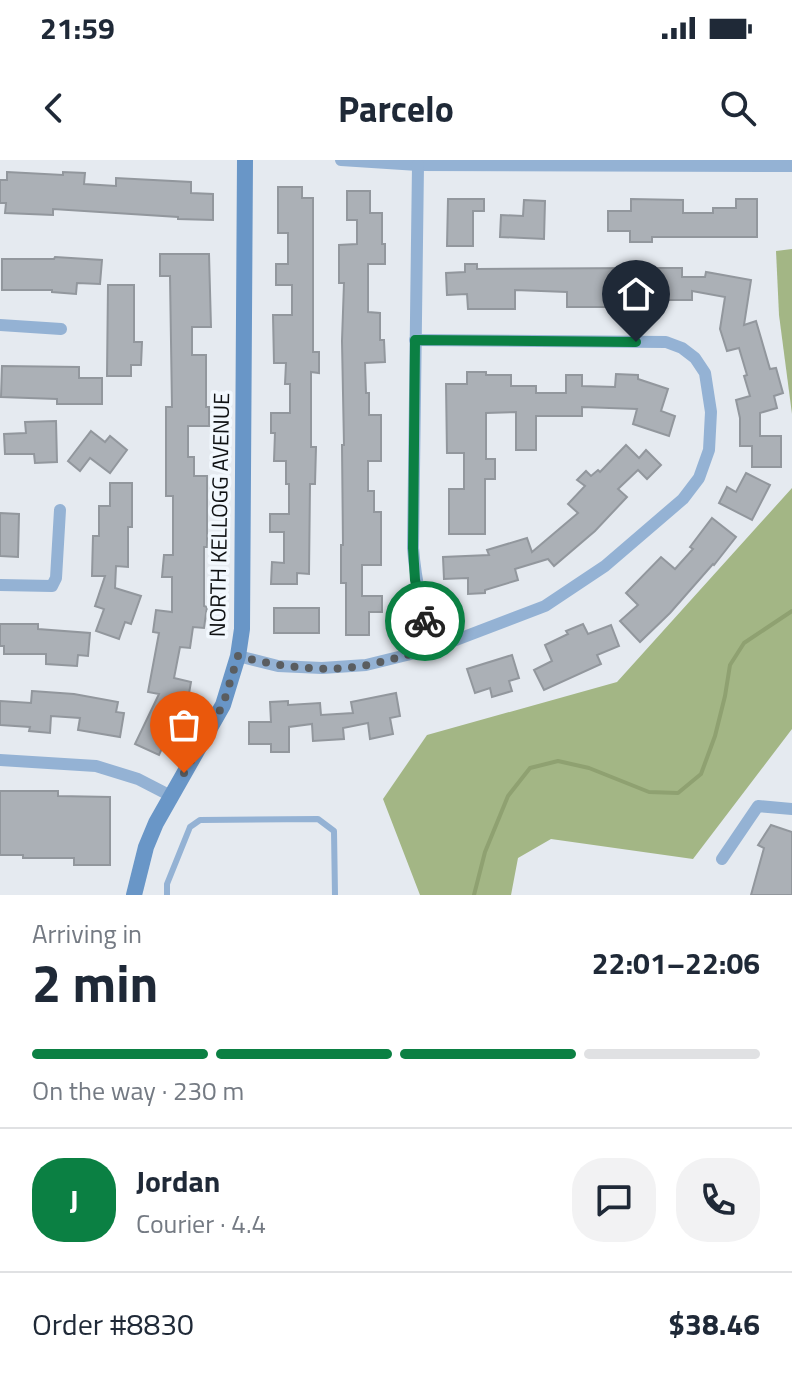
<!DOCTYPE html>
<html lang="en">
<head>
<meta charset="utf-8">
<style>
  :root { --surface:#fff; --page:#f2f2f3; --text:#1f2937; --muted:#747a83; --line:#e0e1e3; --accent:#0b8043 }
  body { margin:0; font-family:"Titillium Web",sans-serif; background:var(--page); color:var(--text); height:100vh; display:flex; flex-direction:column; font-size:30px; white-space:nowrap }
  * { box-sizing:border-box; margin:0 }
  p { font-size:26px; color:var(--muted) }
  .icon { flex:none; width:44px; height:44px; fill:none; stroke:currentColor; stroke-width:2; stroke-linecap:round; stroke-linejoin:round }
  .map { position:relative; height:735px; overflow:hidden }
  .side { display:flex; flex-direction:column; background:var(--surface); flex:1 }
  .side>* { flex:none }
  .pin { position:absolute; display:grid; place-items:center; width:68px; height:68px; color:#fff; margin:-82px -34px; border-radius:50% 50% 50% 0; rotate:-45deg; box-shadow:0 0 8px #0007 }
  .pin .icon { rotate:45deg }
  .courier { position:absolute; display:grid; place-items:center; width:80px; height:80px; margin:-40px; border:6px solid #0b8043; border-radius:50%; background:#fff; color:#222; box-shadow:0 2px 10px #0007 }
  .head em { font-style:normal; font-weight:700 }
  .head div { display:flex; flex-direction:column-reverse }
  .head { display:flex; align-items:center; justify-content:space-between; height:136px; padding:0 32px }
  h1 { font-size:52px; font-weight:700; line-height:60px }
  .bar { display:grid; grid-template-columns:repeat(4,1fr); gap:12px 8px; align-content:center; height:96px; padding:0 32px }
  .bar i { height:10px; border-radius:6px; background:var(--line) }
  .bar .on { background:var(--accent) }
  .bar p { grid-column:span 4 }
  .line { display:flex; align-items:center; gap:20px; padding:0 32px; border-top:2px solid var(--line) }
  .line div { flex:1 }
  .round { display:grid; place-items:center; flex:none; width:84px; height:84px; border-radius:32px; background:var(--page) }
  .status { display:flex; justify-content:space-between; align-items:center; height:56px; padding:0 40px; background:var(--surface); direction:ltr }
  .status svg { height:22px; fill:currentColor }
  header { display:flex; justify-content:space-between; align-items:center; height:104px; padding:0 32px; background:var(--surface); font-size:36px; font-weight:700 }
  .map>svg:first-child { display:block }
</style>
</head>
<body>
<div class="status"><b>21:59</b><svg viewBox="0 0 49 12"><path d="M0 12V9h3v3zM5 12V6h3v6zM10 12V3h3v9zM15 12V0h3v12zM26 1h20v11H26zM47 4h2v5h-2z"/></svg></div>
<header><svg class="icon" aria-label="back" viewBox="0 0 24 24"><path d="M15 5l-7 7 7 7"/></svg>Parcelo<svg class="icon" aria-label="search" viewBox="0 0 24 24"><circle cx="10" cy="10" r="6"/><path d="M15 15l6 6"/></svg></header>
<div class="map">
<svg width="792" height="735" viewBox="0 0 792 735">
  <rect width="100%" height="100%" fill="#e5eaf0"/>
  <g fill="#a3b685">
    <polygon points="792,89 792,254 779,155 776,91"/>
    <polygon points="792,328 792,569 693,699 551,679 518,698 511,735 420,735 383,639 427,575 617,522"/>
  </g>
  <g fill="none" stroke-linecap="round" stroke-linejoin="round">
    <polyline stroke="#8fa171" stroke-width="4" points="474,735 485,692 508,636 530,608 558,601 589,608 649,632 678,633 701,614 715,576 725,536 730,505 744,483 792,451"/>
  </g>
  <g fill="#abb0b6" stroke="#92979d" stroke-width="2">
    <polygon points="7,12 63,15 63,12 85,13 84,24 116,26 116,18 191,22 191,33 213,34 213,60 178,59 178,57 53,49 53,55 5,53 6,43 0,43 0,20 7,20"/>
    <polygon points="278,27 302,27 302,38 313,38 313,192 319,192 319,213 311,212 311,287 316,287 315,324 310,324 309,414 297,413 297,424 271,424 272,402 284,403 284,372 270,372 270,354 289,354 289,324 286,324 286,301 274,301 275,273 271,273 271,253 290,253 290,224 285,224 286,203 274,203 273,155 292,155 292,125 276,125 276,104 288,104 288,73 278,73"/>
    <polygon points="347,31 370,31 370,53 382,53 382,84 385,84 385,104 368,104 368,152 380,153 380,180 384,180 385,202 365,203 366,233 369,233 369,255 381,255 381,301 368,301 368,331 374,331 374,352 381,352 381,405 362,405 362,436 382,436 382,452 369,452 369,475 346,475 346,423 341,423 341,385 343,385 342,285 344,285 342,181 344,123 339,123 339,85 357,84 357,60 347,60"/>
    <polygon points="448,39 484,39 484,51 473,51 473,86 447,86"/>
    <polygon points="631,39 683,40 683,53 713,53 713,48 736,48 736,39 757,39 757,77 652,77 652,82 630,82 630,71 608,71 608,51 631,51"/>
    <polygon points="524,40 545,41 544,79 500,77 501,55 523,56"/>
    <polygon points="160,94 209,94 211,167 192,167 192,195 206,195 206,247 209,247 209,266 188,266 188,297 194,297 194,316 207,316 207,387 204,387 204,446 207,447 204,468 193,467 190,488 180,487 174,518 191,522 188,539 185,539 159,595 135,584 159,534 148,532 159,473 153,472 156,450 172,452 172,417 162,417 164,395 173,395 173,336 166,336 166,247 172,247 170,116 160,116"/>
    <polygon points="55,97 102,100 100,124 77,123 76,134 52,132 52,130 2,130 2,99 54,99"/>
    <polygon points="465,104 477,104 477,109 635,108 635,118 658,118 658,108 682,108 682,117 705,117 706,112 751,120 744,165 756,161 770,209 776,208 783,233 774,236 777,248 760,253 760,276 781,276 781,307 752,307 752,286 740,286 740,258 736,240 750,236 744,216 747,215 739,188 727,191 720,169 725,137 692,131 692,140 646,140 646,137 612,137 612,147 567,147 567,132 515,130 515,149 468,149 467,134 447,135 446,113 465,112"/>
    <polygon points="108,125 134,125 134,182 142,182 141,205 131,205 131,216 107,216"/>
    <polygon points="2,206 79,207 79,218 102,218 102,244 57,244 57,239 1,237"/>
    <polygon points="467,212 486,212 486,215 511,215 511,226 536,226 536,233 566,233 566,215 582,215 582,226 615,227 616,214 638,215 638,219 668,229 661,251 675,256 669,276 633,264 637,249 582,247 582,256 536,256 536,290 516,290 516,252 486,253 486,299 495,299 495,319 485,319 485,374 449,374 449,329 464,329 464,293 447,293 446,224 467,224"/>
    <polygon points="56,261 57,302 35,303 34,294 5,294 4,274 26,273 25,262"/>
    <polygon points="91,271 105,282 110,276 127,290 110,313 90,298 80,311 68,301"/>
    <polygon points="626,285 639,298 646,290 661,305 647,319 638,310 618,329 627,337 595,371 554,406 548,399 515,409 518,420 485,430 485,433 468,434 468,418 444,419 443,397 489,395 487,390 527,378 532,392 578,353 568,344 585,326 577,320 586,311 591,316 598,310 600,312"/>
    <polygon points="746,313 770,325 752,360 719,343 727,327 736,332"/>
    <polygon points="110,323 132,323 132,367 128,367 128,407 116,406 115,428 141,436 131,464 125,462 119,479 96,471 104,449 95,446 105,416 92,416 93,376 99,376 99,346 110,346"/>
    <polygon points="0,353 19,354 18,397 0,396"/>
    <polygon points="712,358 736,377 714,405 713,404 670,453 640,482 620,461 638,445 626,433 661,397 675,409 693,389 690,387"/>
    <rect x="274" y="448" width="45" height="25"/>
    <polygon points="0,464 38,464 38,469 90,473 88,496 78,495 77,506 46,504 46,494 4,494 4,486 0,486"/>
    <polygon points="583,464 588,474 611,465 619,486 597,495 601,504 544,530 534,510 552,501 545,485 568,474 566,471"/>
    <polygon points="512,495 519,518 509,521 512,531 492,537 490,528 475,533 467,509"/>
    <polygon points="32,531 74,534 118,542 116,552 124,553 120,577 78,570 80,558 51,556 50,573 29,571 30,567 0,565 0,541 31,543"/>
    <polygon points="396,533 400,556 390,558 393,574 370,579 368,563 343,568 344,579 313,581 312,564 289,567 289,592 271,592 271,584 249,584 249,562 271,562 270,542 288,541 288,545 320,543 321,555 353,553 351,542"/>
    <polygon points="0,631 58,631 58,636 110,637 110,705 74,705 74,698 23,698 23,695 0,695"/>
    <polygon points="771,665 792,672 792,735 751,735 764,688 758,685"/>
  </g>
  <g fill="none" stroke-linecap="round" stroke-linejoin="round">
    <polyline stroke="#94b2d4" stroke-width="6" points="167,735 167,724 190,667 200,660 318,659 334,671 335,735"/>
    <g stroke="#94b2d4" stroke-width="12">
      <polyline points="341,0 418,5 792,6"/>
      <path d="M418 5 413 388C416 425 423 453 435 488"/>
      <polyline points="0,165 61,169"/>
      <polyline points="0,425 52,426 56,418 60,350"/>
      <polyline points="238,496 278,506 322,508 366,505 435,488 545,446 605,406 683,339 699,318 709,290 711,252 705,213 695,198 682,188 666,182 415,180"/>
      <polyline points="0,600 96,606 138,619 171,636"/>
      <polyline points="722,699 758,646 792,649"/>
    </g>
    <polyline stroke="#6996c7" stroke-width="16" points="134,735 146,687 156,663 223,545 238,496 242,469 245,0"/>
  </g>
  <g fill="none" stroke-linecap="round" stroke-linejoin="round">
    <path stroke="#5a5d60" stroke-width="8" stroke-dasharray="0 14.4" d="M184 613 223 545 238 496C280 507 325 513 368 505 391 500 413 493 435 488L425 461"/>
    <polyline stroke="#0b8043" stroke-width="10" points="425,461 415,420 413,388 415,180 636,182"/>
  </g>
  <g text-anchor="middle" stroke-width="7" stroke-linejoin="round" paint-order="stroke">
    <g font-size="22" fill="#0f1113" stroke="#f2f8fe">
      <text transform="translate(219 355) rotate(-89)" y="8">NORTH KELLOGG AVENUE</text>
    </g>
  </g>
</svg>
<div class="pin" style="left:184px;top:613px;background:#ea580c"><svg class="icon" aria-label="bag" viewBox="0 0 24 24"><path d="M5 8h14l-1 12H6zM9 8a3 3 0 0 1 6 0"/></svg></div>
<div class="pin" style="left:636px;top:182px;background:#1f2937"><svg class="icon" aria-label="home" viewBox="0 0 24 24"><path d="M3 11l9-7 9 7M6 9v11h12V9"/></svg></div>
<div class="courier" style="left:425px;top:461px"><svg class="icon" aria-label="bike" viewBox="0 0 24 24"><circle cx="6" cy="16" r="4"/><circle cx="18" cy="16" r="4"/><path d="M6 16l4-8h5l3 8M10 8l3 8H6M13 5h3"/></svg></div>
</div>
<section class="side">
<div class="head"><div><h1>2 min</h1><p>Arriving in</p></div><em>22:01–22:06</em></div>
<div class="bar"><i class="on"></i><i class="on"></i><i class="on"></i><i></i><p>On the way · 230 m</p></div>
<div class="line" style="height:144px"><b class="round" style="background:var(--accent);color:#fff">J</b><div><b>Jordan</b><p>Courier · 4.4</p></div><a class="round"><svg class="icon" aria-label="chat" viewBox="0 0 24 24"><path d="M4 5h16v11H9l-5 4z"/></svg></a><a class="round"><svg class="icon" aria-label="phone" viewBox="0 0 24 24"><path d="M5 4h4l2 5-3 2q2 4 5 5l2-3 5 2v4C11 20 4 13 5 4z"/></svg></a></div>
<div class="line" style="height:104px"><div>Order #8830</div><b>$38.46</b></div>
</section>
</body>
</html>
